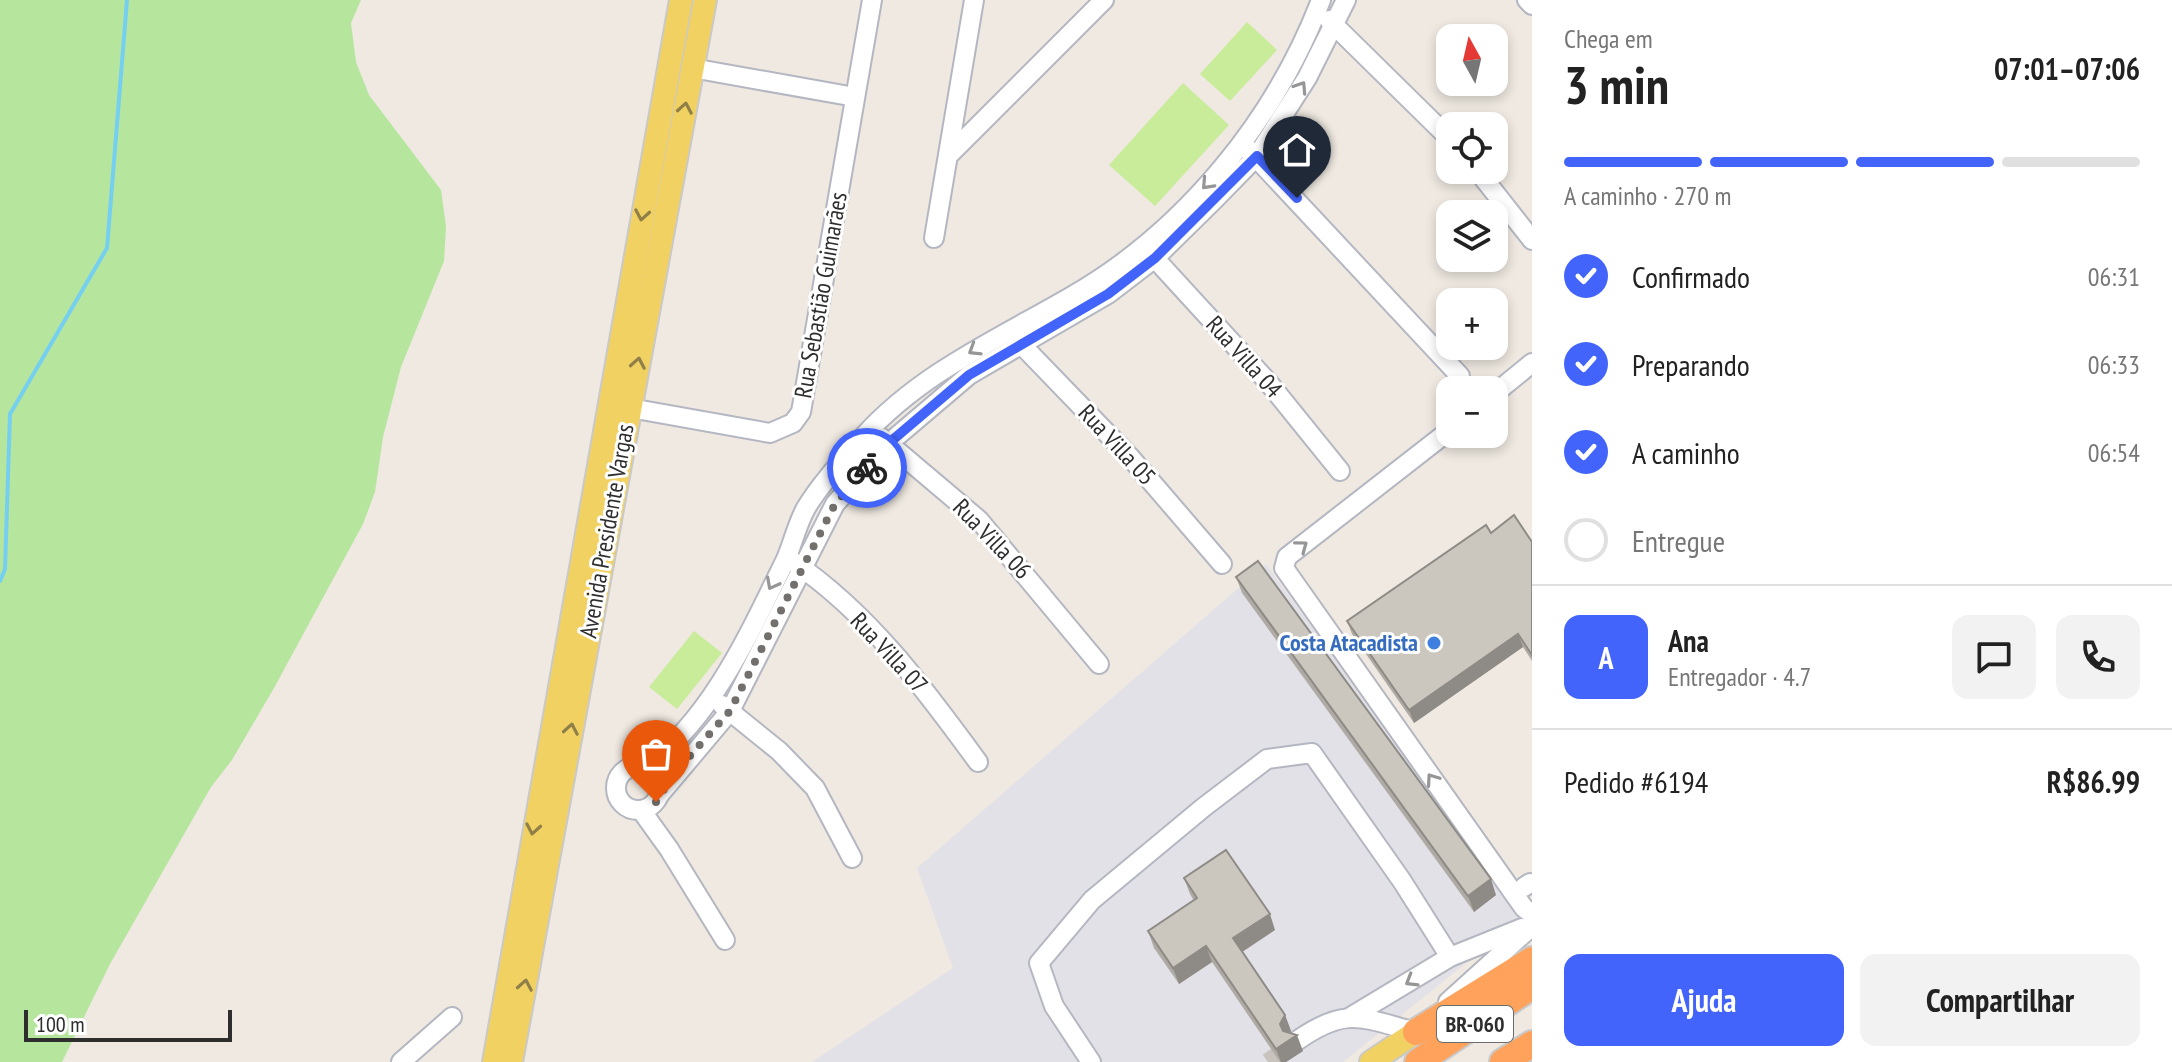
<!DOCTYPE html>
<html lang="pt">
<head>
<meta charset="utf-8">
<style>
  :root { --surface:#fff; --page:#f2f2f2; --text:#222; --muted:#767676; --line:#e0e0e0; --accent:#4264fb }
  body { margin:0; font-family:"PT Sans Narrow",sans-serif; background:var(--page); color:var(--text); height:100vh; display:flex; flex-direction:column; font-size:30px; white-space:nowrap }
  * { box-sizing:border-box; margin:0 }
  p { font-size:26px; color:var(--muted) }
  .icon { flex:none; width:44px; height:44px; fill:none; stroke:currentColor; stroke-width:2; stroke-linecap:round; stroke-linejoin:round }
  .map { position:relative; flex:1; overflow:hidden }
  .panel { display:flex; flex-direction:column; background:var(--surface); width:640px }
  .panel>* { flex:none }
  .needle { width:52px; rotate:352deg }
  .buttons { position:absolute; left:1436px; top:24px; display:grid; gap:16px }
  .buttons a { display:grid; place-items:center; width:72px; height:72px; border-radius:16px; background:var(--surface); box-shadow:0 4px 12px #0003; font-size:40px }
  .scale { position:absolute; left:24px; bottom:20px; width:208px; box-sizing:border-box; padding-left:8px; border:4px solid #2e2e2e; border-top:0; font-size:22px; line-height:28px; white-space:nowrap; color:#2e2e2e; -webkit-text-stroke:6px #fff; paint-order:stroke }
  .pin { position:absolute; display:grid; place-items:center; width:68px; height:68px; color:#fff; margin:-82px -34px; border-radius:50% 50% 50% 0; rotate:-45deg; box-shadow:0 0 8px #0007 }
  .pin .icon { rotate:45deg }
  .courier { position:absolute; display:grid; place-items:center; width:80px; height:80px; margin:-40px; border:6px solid #4264fb; border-radius:50%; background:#fff; color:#222; box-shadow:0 2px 10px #0007 }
  .headline em { font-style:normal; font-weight:700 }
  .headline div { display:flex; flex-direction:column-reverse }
  .headline { display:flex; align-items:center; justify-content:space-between; height:136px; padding:0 32px }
  h1 { font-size:52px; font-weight:700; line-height:60px }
  .bar { display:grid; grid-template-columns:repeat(4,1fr); gap:12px 8px; align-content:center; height:96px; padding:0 32px }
  .bar i { height:10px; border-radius:6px; background:var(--line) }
  .bar .on { background:var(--accent) }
  .bar p { grid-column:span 4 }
  .line { display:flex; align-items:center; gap:20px; padding:0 32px; border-top:2px solid var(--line) }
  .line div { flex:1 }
  .round { display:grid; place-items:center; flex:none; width:84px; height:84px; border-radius:16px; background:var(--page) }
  ol { padding:0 32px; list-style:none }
  li { display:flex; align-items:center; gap:24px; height:88px }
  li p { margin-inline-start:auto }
  li .icon { padding:8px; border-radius:50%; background:var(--accent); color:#fff; stroke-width:4 }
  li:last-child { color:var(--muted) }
  li i { width:44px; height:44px; border:4px solid var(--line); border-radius:50% }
  .action { display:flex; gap:16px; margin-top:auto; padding:16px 32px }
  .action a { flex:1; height:92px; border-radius:16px; background:var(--accent); color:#fff; font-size:32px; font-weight:700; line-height:92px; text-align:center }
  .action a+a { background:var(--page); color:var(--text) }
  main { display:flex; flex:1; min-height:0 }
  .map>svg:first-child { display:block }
</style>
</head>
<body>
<main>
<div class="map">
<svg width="1532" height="1062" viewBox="0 0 1532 1062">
  <rect width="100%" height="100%" fill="#efe9e1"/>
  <polygon fill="#e3e1e8" points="1266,564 1521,912 1517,922 1343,1062 812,1062 953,968 917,868"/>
  <polygon fill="#b6e59e" points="0,0 361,0 351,23 356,62 369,95 441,190 446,226 444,261 401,367 383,437 375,492 363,524 274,688 232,760 211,787 110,964 62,1062 0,1062"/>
  <g fill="#c9ec9a">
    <polygon points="1247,22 1277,50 1230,101 1200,74"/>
    <polygon points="1183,83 1229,125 1155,206 1109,165"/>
    <polygon points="694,631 722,653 677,709 649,687"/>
  </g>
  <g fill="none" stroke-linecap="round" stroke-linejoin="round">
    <polyline stroke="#75cff0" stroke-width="4" points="0,581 5,569 10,414 107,248 127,0"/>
    <polyline stroke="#c8c4bd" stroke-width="18" stroke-dasharray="18 9" stroke-linecap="butt" points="1268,1062 1296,1042"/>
    <defs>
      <g id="minor">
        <polyline points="1527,0 1532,5"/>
        <polyline points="1329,20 1450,139"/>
        <polyline points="692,68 855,97"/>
        <polyline points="1247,148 1460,376"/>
        <polyline points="948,156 1104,0"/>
        <polyline points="1477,170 1532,240"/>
        <polyline points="934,238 974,0"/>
        <polyline points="1148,251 1268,382 1340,471"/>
        <polyline points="1015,338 1130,457 1222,564"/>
        <polyline points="1494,394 1532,363"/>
        <polyline points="630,408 770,433 793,423 801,412 872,0"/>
        <polyline points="1450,430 1287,557 1284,568 1524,908 1532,914"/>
        <polyline points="882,438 979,520 1099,664"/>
        <path d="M792 561C869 613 924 688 978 762"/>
        <polyline points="722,705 779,751 815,788 852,858"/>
        <circle cx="638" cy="788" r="22"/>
        <path d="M645 767C712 719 750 632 786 559 793 543 797 524 806 508 821 483 843 460 863 437 920 373 1000 338 1072 296 1185 231 1275 120 1321 0"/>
        <polyline points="660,794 730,711 835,504 889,443 969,375 1108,294 1155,258 1214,200 1257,156 1307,78 1346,0"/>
        <polyline points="641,810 669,849 725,940"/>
        <polyline points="1524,887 1530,883"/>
        <polyline points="1448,1002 1532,926"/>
        <polyline points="1352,1016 1450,957 1522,928"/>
        <path d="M1298 1040C1347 1006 1362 1018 1416 1032L1424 1025"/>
        <polyline points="401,1062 452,1017"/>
        <polyline points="1091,1062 1054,1006 1039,963 1092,900 1204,807 1267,759 1312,753 1402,881 1450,957"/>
      </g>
      <g id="major">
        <polyline points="494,1062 681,0"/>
        <polyline points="511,1062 705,0"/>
        <polyline points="1371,1062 1416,1032"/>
      </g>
      <g id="highway">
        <polyline points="1416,1032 1532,960"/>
        <polyline points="1418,1062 1532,986"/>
        <polyline points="1503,1062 1532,1044"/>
      </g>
    </defs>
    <use href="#minor" stroke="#b4b7c1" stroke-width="22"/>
    <use href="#major" stroke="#c9c9c9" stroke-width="26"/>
    <use href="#highway" stroke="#c9c9c9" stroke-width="30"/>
    <use href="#minor" stroke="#fff" stroke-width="18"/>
    <use href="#major" stroke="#f2d163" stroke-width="22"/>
    <use href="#highway" stroke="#ffa35c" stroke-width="26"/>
  </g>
  <g fill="#afaba4">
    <polygon points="1491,533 1532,542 1532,661 1523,647 1414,723 1352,634 1347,621"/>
    <polygon points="1236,577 1496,895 1474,912 1242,593"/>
    <polygon points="1184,878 1275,930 1242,952 1285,1015 1291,1031 1290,1033 1303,1051 1286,1062 1280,1062 1212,962 1179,984 1154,948 1148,931 1194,901 1190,894"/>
  </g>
  <g fill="#8e8b86">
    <polygon points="1518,634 1523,647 1414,723 1409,710"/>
    <polygon points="1491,879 1496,895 1474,912 1468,896"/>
    <polygon points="1270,914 1275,930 1239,954 1233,938"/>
    <polygon points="1206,946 1212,962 1179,984 1173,968"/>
    <polygon points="1285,1015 1291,1031 1286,1040 1297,1035 1303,1051 1286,1062 1281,1062 1276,1049 1280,1024"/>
  </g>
  <g fill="#cbc7bf" stroke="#8e8b86" stroke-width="2">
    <polygon points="1514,515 1532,542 1532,655 1518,634 1409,710 1347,621 1486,525 1491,533"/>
    <polygon points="1258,561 1491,879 1468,896 1236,577"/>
    <polygon points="1226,850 1270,914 1233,938 1285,1015 1280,1024 1283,1031 1297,1035 1276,1049 1206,946 1173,968 1148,931 1197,898 1184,878"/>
  </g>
  <defs><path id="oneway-chevron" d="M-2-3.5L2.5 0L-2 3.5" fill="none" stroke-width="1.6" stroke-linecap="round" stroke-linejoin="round" transform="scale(2)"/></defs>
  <g stroke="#969696">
    <use href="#oneway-chevron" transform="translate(1301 87) rotate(-57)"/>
    <use href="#oneway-chevron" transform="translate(1207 184) rotate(133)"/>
    <use href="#oneway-chevron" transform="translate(974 350) rotate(148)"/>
    <use href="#oneway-chevron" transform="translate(1302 546) rotate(-37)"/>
    <use href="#oneway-chevron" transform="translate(772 584) rotate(118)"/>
    <use href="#oneway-chevron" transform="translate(1432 779) rotate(-125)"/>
    <use href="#oneway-chevron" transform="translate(1411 981) rotate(149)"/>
  </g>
  <g stroke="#908048">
    <use href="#oneway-chevron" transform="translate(685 108) rotate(-80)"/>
    <use href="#oneway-chevron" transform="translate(642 215) rotate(100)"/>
    <use href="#oneway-chevron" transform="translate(638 363) rotate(-80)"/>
    <use href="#oneway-chevron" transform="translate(571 729) rotate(-80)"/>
    <use href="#oneway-chevron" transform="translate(533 829) rotate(100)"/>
    <use href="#oneway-chevron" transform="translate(525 985) rotate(-80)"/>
  </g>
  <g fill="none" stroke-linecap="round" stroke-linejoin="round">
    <polyline stroke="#726f6d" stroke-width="8" stroke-dasharray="0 14.4" points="656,802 672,776 730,711 835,504 867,468"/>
    <polyline stroke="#4264fb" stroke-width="10" points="867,468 889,443 969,375 1108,294 1155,258 1257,156 1297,198"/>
  </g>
  <circle fill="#3f7fe0" stroke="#fff" stroke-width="3" cx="1434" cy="643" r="8"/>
  <g text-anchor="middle" stroke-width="6" stroke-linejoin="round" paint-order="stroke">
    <rect fill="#fff" stroke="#6d6d6d" stroke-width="2" x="1437" y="1006" width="76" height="36" rx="6"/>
    <g font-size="22" font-weight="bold" fill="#2e2e2e">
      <text x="1475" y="1032">BR-060</text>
    </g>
    <g font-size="24" fill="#2e2e2e" stroke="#fff">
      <text transform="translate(821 295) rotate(-80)" y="8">Rua Sebastião Guimarães</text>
      <text transform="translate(1244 357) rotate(48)" y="8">Rua Villa 04</text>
      <text transform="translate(1117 445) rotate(47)" y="8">Rua Villa 05</text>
      <text transform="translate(607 531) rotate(-80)" y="8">Avenida Presidente Vargas</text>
      <text transform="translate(992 539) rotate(46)" y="8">Rua Villa 06</text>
      <text transform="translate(889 653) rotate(47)" y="8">Rua Villa 07</text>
    </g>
    <g font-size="24" font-weight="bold" fill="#366cbe" stroke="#fff" text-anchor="end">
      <text x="1418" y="651">Costa Atacadista</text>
    </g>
  </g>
</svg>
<div class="buttons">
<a><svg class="needle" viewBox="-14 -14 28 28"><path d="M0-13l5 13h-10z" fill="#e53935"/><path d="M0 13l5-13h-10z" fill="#767676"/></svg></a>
<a><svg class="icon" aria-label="locate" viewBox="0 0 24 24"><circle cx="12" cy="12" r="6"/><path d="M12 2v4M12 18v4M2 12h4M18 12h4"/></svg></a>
<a><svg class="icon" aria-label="layers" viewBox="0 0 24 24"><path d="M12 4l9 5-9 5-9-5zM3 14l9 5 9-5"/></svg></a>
<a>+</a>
<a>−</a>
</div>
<div class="scale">100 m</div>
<div class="pin" style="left:656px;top:802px;background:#ea580c"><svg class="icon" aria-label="bag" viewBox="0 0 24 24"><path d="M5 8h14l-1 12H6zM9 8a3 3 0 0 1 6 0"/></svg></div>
<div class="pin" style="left:1297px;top:198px;background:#1f2937"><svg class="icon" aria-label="home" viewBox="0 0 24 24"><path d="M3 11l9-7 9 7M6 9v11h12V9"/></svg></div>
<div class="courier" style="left:867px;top:468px"><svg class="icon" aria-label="bike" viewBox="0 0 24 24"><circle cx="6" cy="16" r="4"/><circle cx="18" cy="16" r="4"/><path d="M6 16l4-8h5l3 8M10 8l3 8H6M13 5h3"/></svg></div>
</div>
<section class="panel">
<div class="headline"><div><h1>3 min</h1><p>Chega em</p></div><em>07:01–07:06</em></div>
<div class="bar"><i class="on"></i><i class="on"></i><i class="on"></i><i></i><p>A caminho · 270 m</p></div>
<ol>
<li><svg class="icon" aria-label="check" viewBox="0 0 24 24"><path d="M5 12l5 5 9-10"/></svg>Confirmado<p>06:31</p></li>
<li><svg class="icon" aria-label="check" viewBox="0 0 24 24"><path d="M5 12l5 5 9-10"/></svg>Preparando<p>06:33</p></li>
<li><svg class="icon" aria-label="check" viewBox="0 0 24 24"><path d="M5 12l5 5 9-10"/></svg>A caminho<p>06:54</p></li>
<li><i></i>Entregue</li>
</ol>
<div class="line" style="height:144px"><b class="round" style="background:var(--accent);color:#fff">A</b><div><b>Ana</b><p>Entregador · 4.7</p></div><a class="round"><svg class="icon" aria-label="chat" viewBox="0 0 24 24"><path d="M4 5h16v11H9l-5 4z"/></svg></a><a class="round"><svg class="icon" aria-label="phone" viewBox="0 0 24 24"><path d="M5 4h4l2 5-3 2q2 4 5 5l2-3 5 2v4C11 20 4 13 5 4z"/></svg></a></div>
<div class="line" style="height:104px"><div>Pedido #6194</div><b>R$86.99</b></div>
<div class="action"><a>Ajuda</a><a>Compartilhar</a></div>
</section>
</main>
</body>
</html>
